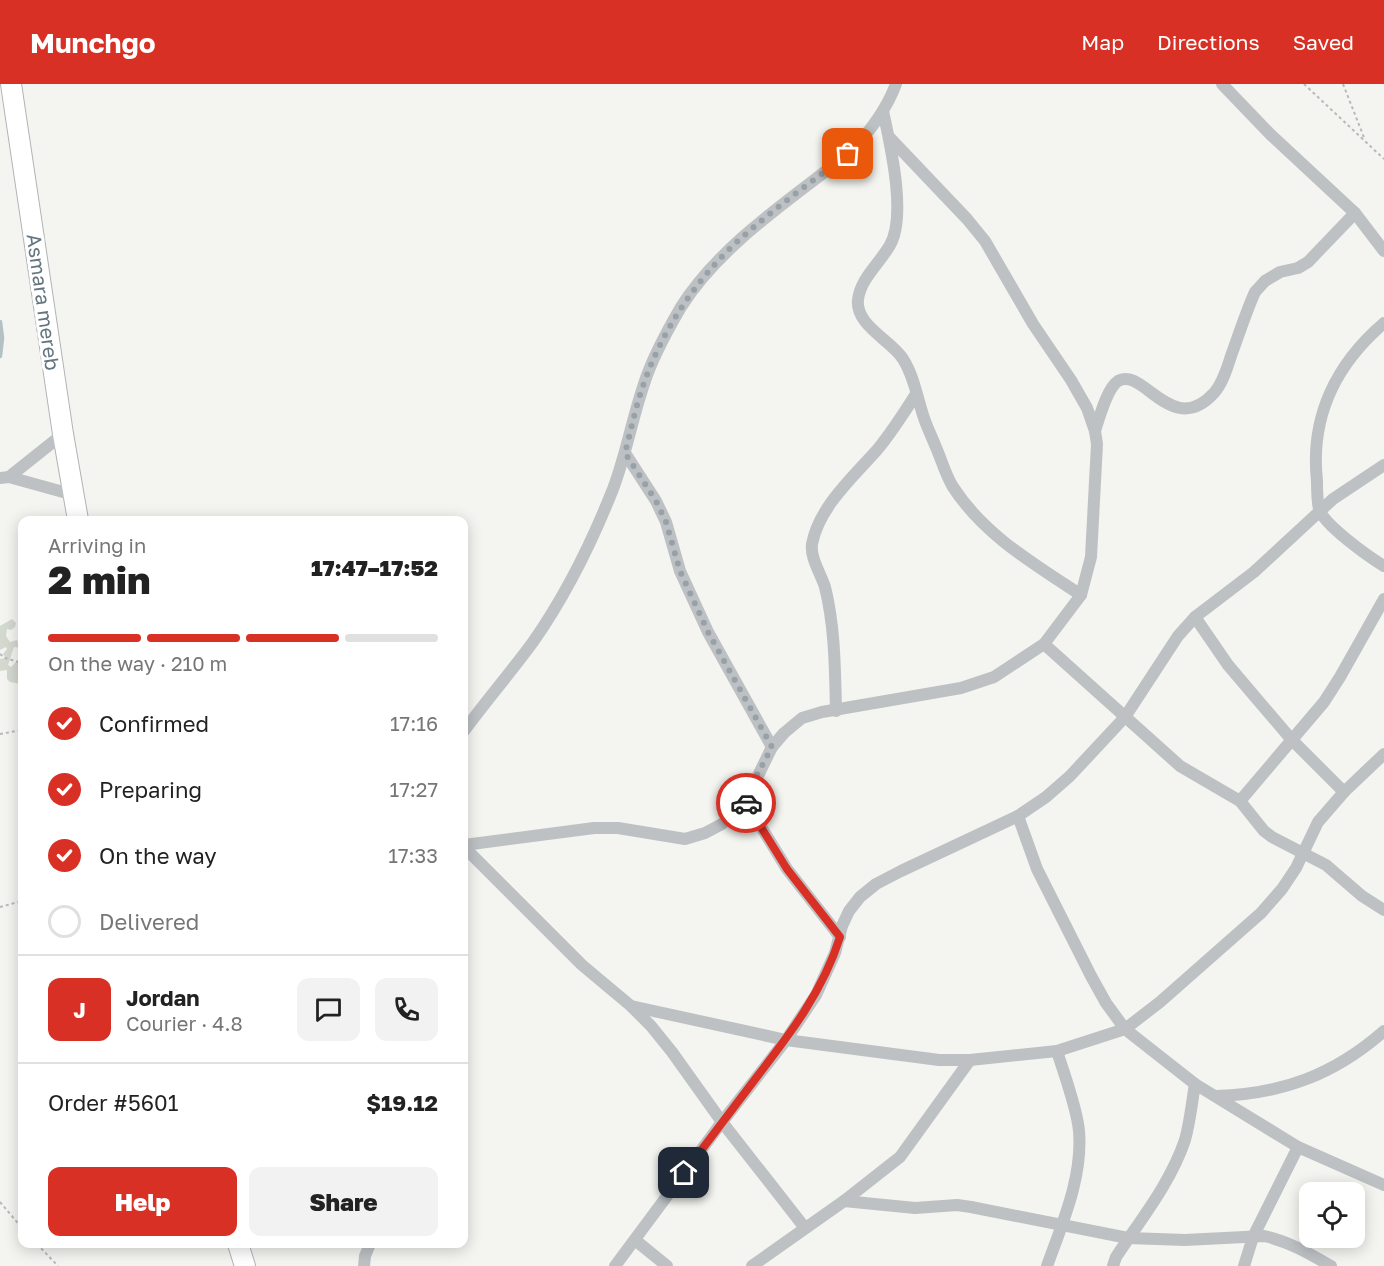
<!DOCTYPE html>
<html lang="en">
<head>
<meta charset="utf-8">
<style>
  :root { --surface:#fff; --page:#f2f2f2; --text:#222; --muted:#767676; --line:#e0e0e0; --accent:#d93025 }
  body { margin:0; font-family:"Golos Text",sans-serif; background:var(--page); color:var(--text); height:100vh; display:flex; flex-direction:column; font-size:22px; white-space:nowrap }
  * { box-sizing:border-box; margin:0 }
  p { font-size:20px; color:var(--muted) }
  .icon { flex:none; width:33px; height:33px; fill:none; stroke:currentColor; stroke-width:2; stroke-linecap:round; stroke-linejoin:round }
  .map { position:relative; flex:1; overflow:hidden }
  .sheet { position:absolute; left:18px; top:432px; width:450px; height:732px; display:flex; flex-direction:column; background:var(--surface); border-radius:12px; box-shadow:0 3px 15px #0003 }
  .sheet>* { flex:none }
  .fabs { position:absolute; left:1299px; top:1098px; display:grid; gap:12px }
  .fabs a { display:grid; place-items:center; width:66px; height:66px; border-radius:12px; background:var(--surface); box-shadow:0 3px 15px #0003; font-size:30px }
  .pin { position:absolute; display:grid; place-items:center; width:51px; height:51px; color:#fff; margin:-26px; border-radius:12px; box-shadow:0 3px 9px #0006 }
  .courier { position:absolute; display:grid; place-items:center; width:60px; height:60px; margin:-30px; border:4px solid #d93025; border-radius:50%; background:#fff; color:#222; box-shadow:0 2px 8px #0007 }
  .overview em { font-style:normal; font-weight:800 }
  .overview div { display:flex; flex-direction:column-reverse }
  .overview { display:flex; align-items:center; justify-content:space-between; height:102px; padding:0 30px }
  h1 { font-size:39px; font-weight:800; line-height:45px }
  .bar { display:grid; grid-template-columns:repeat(4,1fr); gap:9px 6px; align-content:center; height:72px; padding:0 30px }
  .bar i { height:8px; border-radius:4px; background:var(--line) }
  .bar .on { background:var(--accent) }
  .bar p { grid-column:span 4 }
  .line { display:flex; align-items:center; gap:15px; padding:0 30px; border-top:2px solid var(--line) }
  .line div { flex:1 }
  .round { display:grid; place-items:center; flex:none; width:63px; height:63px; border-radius:12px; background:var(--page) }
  ol { padding:0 30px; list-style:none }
  li { display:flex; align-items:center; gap:18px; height:66px }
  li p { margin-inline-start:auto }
  li .icon { padding:6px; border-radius:50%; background:var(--accent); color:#fff; stroke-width:4 }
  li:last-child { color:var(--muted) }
  li i { width:33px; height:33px; border:3px solid var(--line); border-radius:50% }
  .primary-button { display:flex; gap:12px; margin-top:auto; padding:12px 30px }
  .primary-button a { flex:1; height:69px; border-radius:12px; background:var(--accent); color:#fff; font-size:24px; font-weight:800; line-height:69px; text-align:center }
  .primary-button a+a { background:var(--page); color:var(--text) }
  header { display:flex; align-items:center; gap:36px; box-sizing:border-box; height:84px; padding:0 30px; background:var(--accent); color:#fff }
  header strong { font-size:28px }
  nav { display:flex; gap:33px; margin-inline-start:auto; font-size:21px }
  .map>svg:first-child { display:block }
</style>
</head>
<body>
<header>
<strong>Munchgo</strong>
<nav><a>Map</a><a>Directions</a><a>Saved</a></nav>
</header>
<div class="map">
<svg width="1384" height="1182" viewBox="0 0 1384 1182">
  <rect width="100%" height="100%" fill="#f4f4f0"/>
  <polygon fill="#d4d9d0" points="12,535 16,539 15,543 11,546 7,545 6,552 10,558 17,556 18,559 22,555 22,564 14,563 8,581 11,583 22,572 22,600 10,598 7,595 7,586 0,587 0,575 5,574 3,570 7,565 6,563 0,566 0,542"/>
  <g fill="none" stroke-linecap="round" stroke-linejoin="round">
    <polyline stroke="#b4c1c4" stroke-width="4.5" points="0,238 2,254 0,272"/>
    <defs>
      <g id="trunk">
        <polyline points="11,0 63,350 78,436"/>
        <polyline points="238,1160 245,1182"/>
      </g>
    </defs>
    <use href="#trunk" stroke="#b0b4b7" stroke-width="22"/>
    <g stroke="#b7babc" stroke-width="2" stroke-dasharray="3 3" stroke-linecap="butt">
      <polyline points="1304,0 1384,75"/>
      <polyline points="1343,0 1365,56"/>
      <polyline points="0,570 5,574 22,579"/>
      <polyline points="0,650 22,646"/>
      <polyline points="0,823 22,817"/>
      <polyline points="0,1118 22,1144"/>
      <polyline points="37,1160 58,1182"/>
    </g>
    <g stroke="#bdc1c4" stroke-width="12">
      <polyline points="1222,0 1271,51 1355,129 1384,167"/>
      <path d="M883 27C890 60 907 131 890 161 880 179 860 195 858 216 855 241 892 257 903 275 914 292 917 313 923 331 926 341 931 351 935 361 941 374 945 390 953 403 984 451 1034 480 1081 511"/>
      <path d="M1384 239C1336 280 1310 333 1317 397 1317 406 1317 416 1319 425 1324 441 1369 473 1384 482"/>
      <path d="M1095 347C1099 335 1107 304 1118 297 1143 282 1172 355 1214 309 1223 299 1227 284 1231 272 1239 250 1246 228 1255 208L1265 197 1280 188 1298 184 1308 178 1355 129"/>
      <polyline points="625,369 656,417 666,438 680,487 708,548 772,663"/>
      <polyline points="9,393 63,350"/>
      <polyline points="0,394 9,393 74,411"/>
      <polyline points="1195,533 1228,581 1291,655 1344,708"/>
      <polyline points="1044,560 1180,682 1240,717 1264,747 1272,753 1326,781 1362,812 1384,826"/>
      <path d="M836 627C835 586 835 543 825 503 821 490 810 474 812 460 819 423 853 393 877 366 892 348 904 329 916 310"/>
      <path d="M464 647C486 617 511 588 533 558 566 511 592 458 613 405 626 371 632 335 644 300 652 274 667 247 681 223 720 161 791 115 848 70 868 50 886 27 896 0"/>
      <polyline points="744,715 787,785 840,853"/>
      <polyline points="1240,717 1324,618 1340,593 1384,515"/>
      <polyline points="1018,732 1037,785 1091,892 1106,919 1125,945 1195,1000 1298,1063 1384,1101"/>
      <polyline points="464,761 594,744 618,744 685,755 705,749 722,740 736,726 753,702 772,663 784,649 802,634 822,628 961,604 994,593 1044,560 1081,511 1091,473 1097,360 1095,347 1087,324 1071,296 1033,240 985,157 967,135 889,53"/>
      <polyline points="464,763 582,881 631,922 651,942 672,968 722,1038 805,1144"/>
      <polyline points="631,922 786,956 939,976 970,976 1057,967 1125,945 1160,918 1261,829 1282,805 1296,784 1318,738 1344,708 1384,670"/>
      <path d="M1216 1012C1282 1010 1334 991 1384 947"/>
      <path d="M844 1117 915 1124 957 1121 971 1123 1128 1154 1185 1156 1264 1152C1288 1157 1310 1170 1331 1182"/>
      <polyline points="635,1156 667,1182"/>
      <polyline points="364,1182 365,1172 370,1160"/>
      <polyline points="615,1182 722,1038 786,956 816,911 835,869 842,842 849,827 860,813 876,800 901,787 1018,732 1046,713 1070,692 1125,633 1178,552 1195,533 1254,488 1333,415 1384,381"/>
      <polyline points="752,1182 844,1117 900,1073 970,976"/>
      <path d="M1047 1182C1062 1140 1083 1093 1079 1047 1077 1024 1064 990 1057 967"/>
      <path d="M1113 1182 1116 1173C1141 1135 1170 1100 1185 1056 1190 1038 1192 1018 1195 1000"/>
      <polyline points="1244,1182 1253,1153 1298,1063"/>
    </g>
    <use href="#trunk" stroke="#fff" stroke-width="20"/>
  </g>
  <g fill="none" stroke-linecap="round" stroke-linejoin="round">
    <path stroke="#97a1a7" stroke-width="6" stroke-dasharray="0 10.8" d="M746 719 744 715 772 663 708 548 680 487 666 438 656 417 625 369C631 346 636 321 644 299 664 242 701 188 747 149 779 121 814 96 848 70"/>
    <path stroke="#d93025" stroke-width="8" d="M684 1089C708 1057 732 1026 756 994 790 950 823 907 840 853L787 785 746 719"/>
  </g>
  <g text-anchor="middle" stroke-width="6" stroke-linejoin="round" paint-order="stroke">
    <g font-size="20" fill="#657580" stroke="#fff">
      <text transform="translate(43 218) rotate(82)" y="7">Asmara mereb</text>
    </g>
  </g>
</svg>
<div class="fabs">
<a><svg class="icon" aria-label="locate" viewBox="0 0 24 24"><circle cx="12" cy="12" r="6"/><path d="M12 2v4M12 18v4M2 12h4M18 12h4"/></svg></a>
</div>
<div class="pin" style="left:848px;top:70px;background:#ea580c"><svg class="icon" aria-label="bag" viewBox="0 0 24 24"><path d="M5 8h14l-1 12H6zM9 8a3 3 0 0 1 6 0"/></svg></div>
<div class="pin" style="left:684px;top:1089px;background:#1f2937"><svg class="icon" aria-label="home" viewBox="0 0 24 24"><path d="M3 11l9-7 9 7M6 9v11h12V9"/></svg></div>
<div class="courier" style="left:746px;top:719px"><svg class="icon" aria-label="car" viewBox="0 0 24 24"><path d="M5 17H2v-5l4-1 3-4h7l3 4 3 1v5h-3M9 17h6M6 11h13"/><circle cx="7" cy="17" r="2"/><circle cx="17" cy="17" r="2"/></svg></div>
<section class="sheet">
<div class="overview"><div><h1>2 min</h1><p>Arriving in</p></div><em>17:47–17:52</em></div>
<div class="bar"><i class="on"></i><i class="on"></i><i class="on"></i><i></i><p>On the way · 210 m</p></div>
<ol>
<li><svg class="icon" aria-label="check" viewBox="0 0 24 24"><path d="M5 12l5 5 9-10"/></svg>Confirmed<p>17:16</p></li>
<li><svg class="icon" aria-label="check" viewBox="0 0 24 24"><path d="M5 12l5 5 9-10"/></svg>Preparing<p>17:27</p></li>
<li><svg class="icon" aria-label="check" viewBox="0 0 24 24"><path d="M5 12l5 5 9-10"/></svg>On the way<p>17:33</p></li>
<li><i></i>Delivered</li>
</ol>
<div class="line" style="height:108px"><b class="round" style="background:var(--accent);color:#fff">J</b><div><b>Jordan</b><p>Courier · 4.8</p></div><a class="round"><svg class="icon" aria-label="chat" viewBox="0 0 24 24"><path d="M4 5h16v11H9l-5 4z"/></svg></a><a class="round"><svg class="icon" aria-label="phone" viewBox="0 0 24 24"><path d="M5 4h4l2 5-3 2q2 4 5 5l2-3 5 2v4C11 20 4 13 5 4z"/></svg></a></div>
<div class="line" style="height:78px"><div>Order #5601</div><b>$19.12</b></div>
<div class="primary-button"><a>Help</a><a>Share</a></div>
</section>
</div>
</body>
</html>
